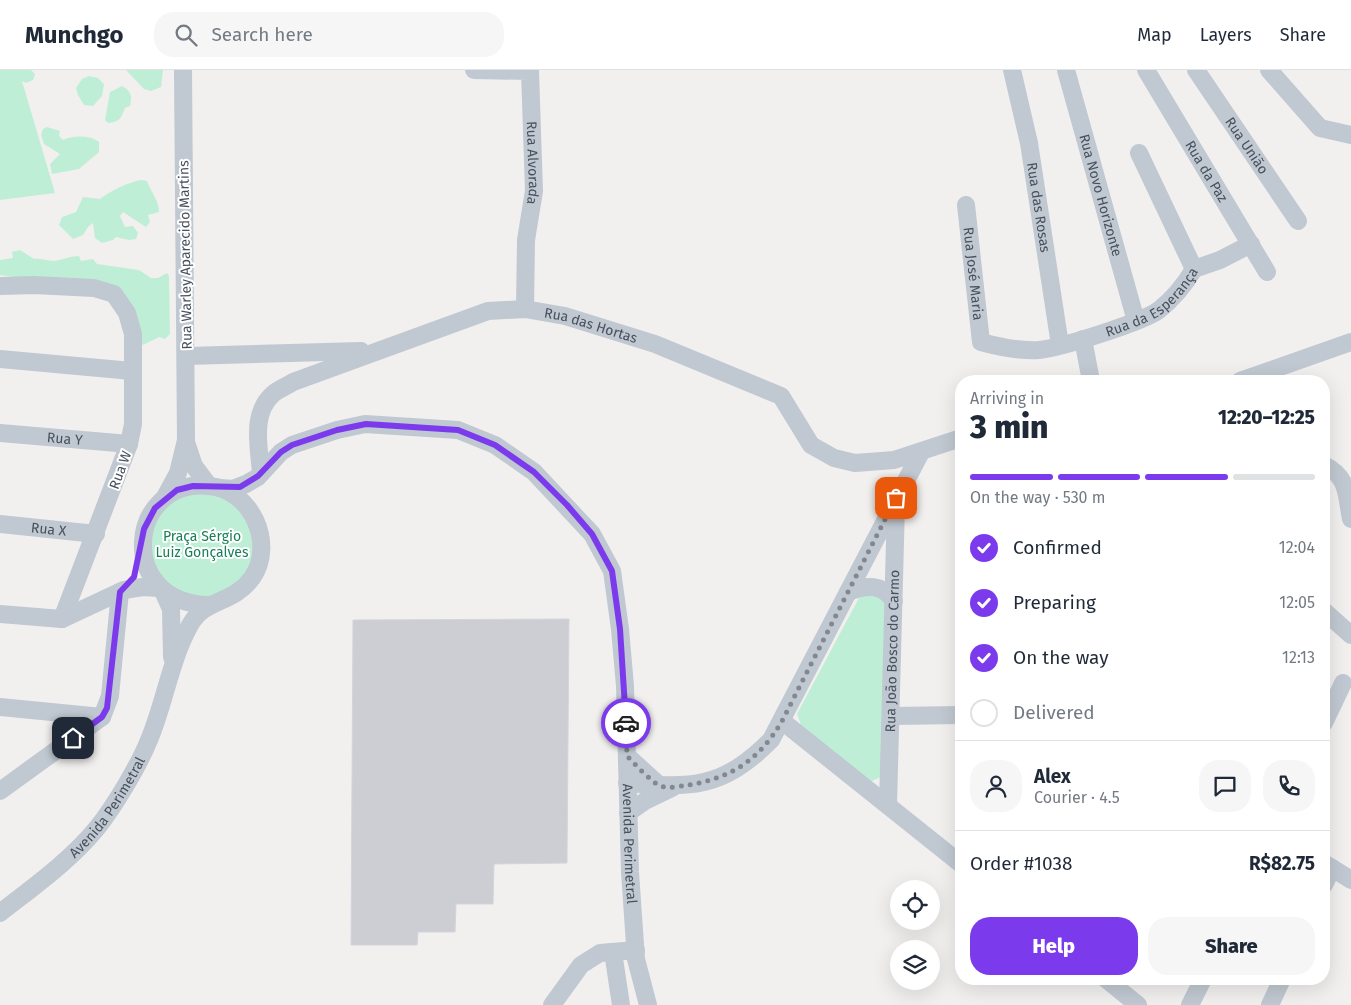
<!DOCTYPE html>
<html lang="en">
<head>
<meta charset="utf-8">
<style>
  :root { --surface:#fff; --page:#f6f6f7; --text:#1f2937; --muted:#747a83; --line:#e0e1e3; --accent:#7c3aed }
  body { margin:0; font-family:"Fira Sans",sans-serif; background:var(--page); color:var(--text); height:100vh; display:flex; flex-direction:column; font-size:19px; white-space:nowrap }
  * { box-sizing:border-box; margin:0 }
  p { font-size:16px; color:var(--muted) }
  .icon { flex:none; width:28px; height:28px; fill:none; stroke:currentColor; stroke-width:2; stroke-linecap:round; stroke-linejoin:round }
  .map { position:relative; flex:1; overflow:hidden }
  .drawer { position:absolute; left:955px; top:305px; width:375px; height:610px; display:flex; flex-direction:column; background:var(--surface); border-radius:20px; box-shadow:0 5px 20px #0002 }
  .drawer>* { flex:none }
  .controls { position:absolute; left:890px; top:810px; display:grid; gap:10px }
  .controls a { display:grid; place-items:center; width:50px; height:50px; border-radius:50%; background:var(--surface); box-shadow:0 5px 20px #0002; font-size:25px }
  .pin { position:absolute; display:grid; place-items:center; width:42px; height:42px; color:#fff; margin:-21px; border-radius:10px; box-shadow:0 2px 8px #0006 }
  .courier { position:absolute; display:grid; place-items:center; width:50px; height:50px; margin:-25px; border:4px solid #7c3aed; border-radius:50%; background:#fff; color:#222; box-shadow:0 1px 6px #0007 }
  .summary em { font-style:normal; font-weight:800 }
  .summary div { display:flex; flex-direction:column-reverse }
  .summary { display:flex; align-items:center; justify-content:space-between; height:85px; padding:0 15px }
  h1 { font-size:32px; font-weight:800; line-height:38px }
  .bar { display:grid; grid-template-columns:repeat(4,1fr); gap:8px 5px; align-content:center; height:60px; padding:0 15px }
  .bar i { height:6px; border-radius:4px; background:var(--line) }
  .bar .current { background:var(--accent) }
  .bar p { grid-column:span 4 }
  .line { display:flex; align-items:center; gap:12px; padding:0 15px; border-top:1px solid var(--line) }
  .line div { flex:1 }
  .round { display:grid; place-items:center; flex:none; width:52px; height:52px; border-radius:20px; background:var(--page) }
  ol { padding:0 15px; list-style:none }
  li { display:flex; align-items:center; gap:15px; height:55px }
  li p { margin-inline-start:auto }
  li .icon { padding:5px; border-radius:50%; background:var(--accent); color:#fff; stroke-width:4 }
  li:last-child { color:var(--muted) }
  li i { width:28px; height:28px; border:2px solid var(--line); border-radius:50% }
  .button { display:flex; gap:10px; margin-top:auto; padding:10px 15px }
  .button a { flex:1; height:58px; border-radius:20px; background:var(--accent); color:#fff; font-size:20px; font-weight:800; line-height:58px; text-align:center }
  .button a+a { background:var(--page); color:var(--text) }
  header { display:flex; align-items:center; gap:30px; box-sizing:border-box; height:70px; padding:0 25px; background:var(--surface); border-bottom:1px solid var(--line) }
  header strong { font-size:24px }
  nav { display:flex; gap:28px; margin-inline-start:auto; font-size:18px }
  .search { width:350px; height:45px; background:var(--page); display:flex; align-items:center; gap:12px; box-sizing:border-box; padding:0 18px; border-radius:20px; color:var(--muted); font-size:19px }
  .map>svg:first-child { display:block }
</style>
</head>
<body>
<header>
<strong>Munchgo</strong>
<div class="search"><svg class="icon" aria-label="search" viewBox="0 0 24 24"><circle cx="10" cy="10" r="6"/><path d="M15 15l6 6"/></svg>Search here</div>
<nav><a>Map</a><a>Layers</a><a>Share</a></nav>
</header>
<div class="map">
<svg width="1351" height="935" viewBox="0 0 1351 935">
  <rect width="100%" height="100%" fill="#f2efef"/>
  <g fill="#beefd6">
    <polygon points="0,0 31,0 35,4 33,10 26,13 22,11 55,123 0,130"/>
    <polygon points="126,0 163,0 161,17 151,21 144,19"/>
    <polygon points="89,6 98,8 104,14 102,26 93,36 84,35 78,25 76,18 82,9"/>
    <path d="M122 16C132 21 132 27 130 36L125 38C121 48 120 52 108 53L105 50 110 22Z"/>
    <path d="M47 57 60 61 59 66 63 70C73 65 90 65 99 72V82L79 99 52 104 50 94 60 84 44 74 41 65 43 59Z"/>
    <path d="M141 110 147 111C151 122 159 131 159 142L148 145 150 152 146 157 123 142 120 146 125 157 133 156 138 163 136 169 129 170 116 167 113 170 102 173 95 168 93 153 88 157 83 165 73 169 59 155 62 147 76 142 83 127 100 129C110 121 129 112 141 110Z"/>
    <path d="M20 180 34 189C41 188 47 191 54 191 63 190 69 186 79 186L81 191 93 189 97 194 139 200 151 208H158L167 203 169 206 170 264 165 269 159 267 143 275 138 267 128 234 21 208 0 205V190L13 188 12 182Z"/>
    <polygon points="186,422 222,424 249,446 256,481 241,513 209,529 175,522 152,495 150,459 158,443"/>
    <polygon points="873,523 886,533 883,706 872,711 866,709 801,655 797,644 860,526"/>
  </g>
  <polygon fill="#ccced4" stroke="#d3d5db" points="569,549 567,793 494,794 493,834 456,834 455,862 418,862 417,875 351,875 353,550"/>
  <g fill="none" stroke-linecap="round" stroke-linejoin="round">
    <g stroke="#c0c8d1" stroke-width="18">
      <path id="s1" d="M474 0 530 1 534 121 526 170 525 239"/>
      <path id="s2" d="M1012 0 1029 73 1060 275"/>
      <path id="s3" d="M1066 0 1136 251"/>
      <path id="s4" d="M1146 0 1267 202"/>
      <path id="s5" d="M1196 0 1298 151"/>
      <polyline points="1269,0 1320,58 1351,65"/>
      <polyline points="1139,83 1194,199"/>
      <path id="s6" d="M966 135 981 272C999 277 1020 281 1039 280 1060 278 1143 252 1159 240 1174 228 1184 216 1194 199"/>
      <polyline points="1194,199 1220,190 1251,174"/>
      <polyline points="0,216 34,215 94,218 114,224 127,243 133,264 133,354 129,374 62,549"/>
      <polyline points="1083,269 1091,311"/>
      <polyline points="187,286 361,281"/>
      <polyline points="0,289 132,301"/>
      <polyline points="1240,311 1351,272"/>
      <path id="s7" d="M0 363 129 374"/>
      <polyline points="187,375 194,396 209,416"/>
      <path d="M1324 395C1349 407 1346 425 1351 449"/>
      <path id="s8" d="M261 403C259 377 251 343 273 324 279 319 287 316 293 312L488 241 525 239 565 246 655 274 781 326 811 375 834 388 855 393 894 390 961 368"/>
      <path id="s9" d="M220 418 233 419 246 414 258 407 281 382 292 375 337 360 365 354 458 360 495 375 534 402 592 464 612 501 620 559 625 616 630 802 636 889 648 935"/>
      <polyline points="165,427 178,403 186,370 183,0"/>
      <path id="s10" d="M0 454 96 464"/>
      <polyline points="163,521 171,539 172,587"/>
      <path d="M848 522C866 515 882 513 894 531"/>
      <polyline points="1324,541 1351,565"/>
      <polyline points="0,544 62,549 124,520 143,517 159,518"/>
      <polyline points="0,637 102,647"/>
      <polyline points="891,646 961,645"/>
      <polyline points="782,651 961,794"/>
      <polyline points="1324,653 1343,613"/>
      <polyline points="627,686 660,716"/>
      <path d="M627 713C692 718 722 719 771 670L921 382"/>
      <polyline points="0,721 102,647 110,626 120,522"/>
      <path id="s11" d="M888 735 896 434"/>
      <polyline points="628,743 645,731 672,718"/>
      <polyline points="1324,793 1351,810"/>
      <polyline points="1324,815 1332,798"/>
      <path id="s12" d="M0 843C33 817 70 791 97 758 114 737 139 695 149 670 165 632 170 591 190 555 205 528 232 535 252 508 276 474 251 419 209 416 127 408 115 533 209 535"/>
      <polyline points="613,882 621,935"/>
      <polyline points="1106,909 1138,935"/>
      <polyline points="552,935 581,895 600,883 636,880"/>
      <polyline points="1190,935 1203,909"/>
      <polyline points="1270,935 1282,909"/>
    </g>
  </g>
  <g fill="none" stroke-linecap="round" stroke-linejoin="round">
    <path stroke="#838890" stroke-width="5" stroke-dasharray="0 9" d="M626 653 627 686C634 693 653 714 661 716 670 719 680 716 688 715 732 708 760 689 782 651L896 428"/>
    <polyline stroke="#7c3aed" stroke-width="6" points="73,668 102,647 107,638 120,522 134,507 144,459 155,438 177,420 193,416 240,417 258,406 281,382 292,375 337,360 366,354 458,360 495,375 534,402 567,435 592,464 612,501 620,559 626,653"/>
  </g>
  <g text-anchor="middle" stroke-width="4" stroke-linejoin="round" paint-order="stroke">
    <g font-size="14" fill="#47505d" stroke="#fff">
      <text dy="5" stroke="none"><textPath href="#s5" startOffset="91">Rua União</textPath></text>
      <text dy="5" stroke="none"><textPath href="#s1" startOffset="148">Rua Alvorada</textPath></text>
      <text dy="5" stroke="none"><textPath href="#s4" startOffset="118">Rua da Paz</textPath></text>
      <text dy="5" stroke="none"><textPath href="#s3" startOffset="130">Rua Novo Horizonte</textPath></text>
      <text dy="5" stroke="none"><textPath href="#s2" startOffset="140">Rua das Rosas</textPath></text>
      <text transform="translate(185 185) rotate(-91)" y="5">Rua Warley Aparecido Martins</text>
      <text dy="5" stroke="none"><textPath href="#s6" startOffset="69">Rua José Maria</textPath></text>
      <text dy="5" stroke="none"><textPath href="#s6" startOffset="322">Rua da Esperança</textPath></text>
      <text dy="5" stroke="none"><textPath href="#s8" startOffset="419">Rua das Hortas</textPath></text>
      <text dy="5" stroke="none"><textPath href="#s7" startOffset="65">Rua Y</textPath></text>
      <text transform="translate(120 400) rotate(-70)" y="5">Rua W</text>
      <text dy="5" stroke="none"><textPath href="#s10" startOffset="49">Rua X</textPath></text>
      <text dy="5" stroke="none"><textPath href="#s11" startOffset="154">Rua João Bosco do Carmo</textPath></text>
      <text dy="5" stroke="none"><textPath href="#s12" startOffset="152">Avenida Perimetral</textPath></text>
      <text dy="5" stroke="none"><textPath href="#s9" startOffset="745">Avenida Perimetral</textPath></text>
    </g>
    <g font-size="14" fill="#177f55" stroke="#fff">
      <text x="202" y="471">Praça Sérgio<tspan x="202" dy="16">Luiz Gonçalves</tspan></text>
    </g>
  </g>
</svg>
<div class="controls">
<a><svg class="icon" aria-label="locate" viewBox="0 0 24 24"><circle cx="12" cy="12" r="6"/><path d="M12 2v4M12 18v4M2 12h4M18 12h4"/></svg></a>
<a><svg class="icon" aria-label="layers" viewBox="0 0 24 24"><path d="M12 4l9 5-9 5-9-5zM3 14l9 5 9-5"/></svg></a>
</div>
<div class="pin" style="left:896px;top:428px;background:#ea580c"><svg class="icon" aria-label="bag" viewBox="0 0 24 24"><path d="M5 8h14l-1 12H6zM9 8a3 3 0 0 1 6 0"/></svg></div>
<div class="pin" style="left:73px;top:668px;background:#1f2937"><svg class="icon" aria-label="home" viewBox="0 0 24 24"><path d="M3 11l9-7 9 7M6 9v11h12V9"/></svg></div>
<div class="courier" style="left:626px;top:653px"><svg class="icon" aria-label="car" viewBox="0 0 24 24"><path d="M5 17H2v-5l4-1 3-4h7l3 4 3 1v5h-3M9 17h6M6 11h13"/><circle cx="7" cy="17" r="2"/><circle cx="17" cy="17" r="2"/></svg></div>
<section class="drawer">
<div class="summary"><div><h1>3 min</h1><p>Arriving in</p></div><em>12:20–12:25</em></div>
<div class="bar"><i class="current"></i><i class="current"></i><i class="current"></i><i></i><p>On the way · 530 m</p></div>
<ol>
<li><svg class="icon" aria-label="check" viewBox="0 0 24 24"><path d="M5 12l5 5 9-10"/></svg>Confirmed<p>12:04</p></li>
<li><svg class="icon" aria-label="check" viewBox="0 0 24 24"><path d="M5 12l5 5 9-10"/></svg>Preparing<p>12:05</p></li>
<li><svg class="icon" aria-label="check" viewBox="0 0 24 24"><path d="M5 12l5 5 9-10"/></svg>On the way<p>12:13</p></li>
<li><i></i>Delivered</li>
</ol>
<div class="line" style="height:90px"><a class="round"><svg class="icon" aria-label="person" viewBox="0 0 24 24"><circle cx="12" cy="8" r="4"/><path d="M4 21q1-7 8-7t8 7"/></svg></a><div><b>Alex</b><p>Courier · 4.5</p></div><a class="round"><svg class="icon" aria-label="chat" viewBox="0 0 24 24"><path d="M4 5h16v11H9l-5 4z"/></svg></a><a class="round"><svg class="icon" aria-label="phone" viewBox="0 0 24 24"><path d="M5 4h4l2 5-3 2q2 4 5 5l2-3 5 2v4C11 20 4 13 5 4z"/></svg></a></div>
<div class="line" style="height:65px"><div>Order #1038</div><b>R$82.75</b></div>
<div class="button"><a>Help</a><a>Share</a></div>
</section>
</div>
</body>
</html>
